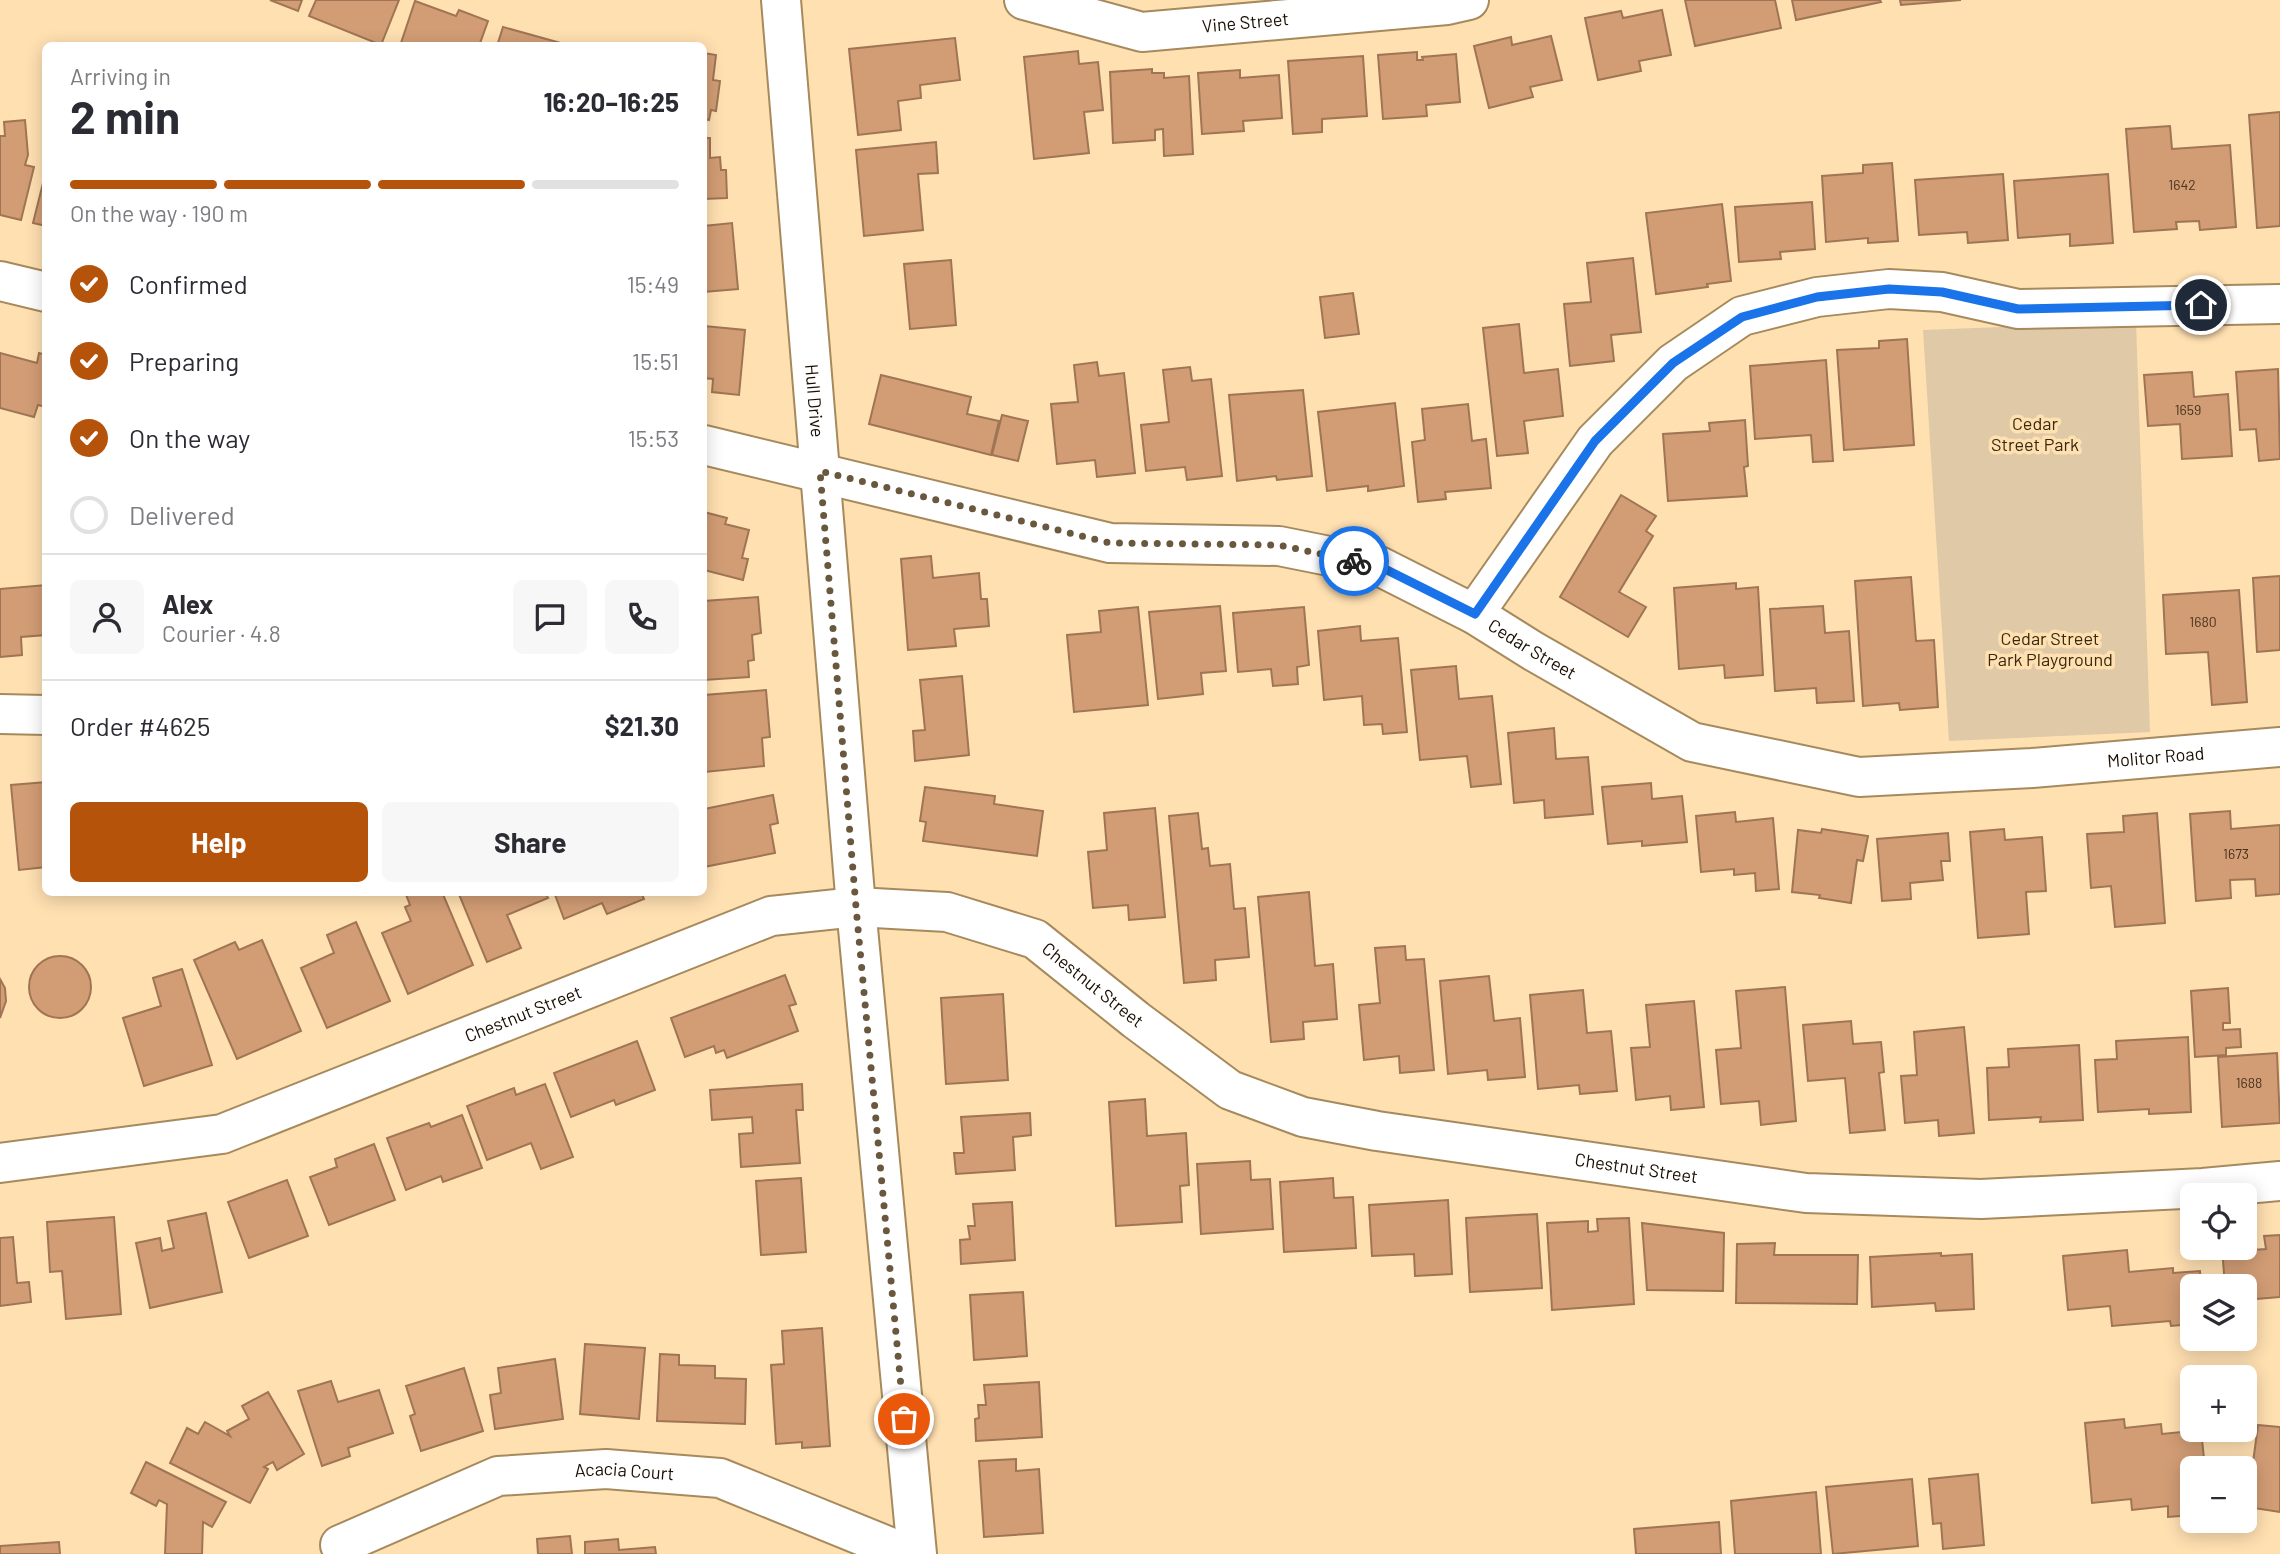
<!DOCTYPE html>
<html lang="en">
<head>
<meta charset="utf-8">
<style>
  :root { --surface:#fff; --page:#f7f7f7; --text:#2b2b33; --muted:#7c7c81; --line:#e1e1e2; --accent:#b45309 }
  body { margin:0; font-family:Barlow,sans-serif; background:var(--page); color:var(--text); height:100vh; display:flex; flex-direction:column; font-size:26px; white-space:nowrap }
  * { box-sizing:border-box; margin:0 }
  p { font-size:23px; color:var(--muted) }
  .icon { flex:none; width:38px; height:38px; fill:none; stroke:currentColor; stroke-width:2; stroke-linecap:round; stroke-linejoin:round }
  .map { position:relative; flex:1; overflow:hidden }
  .sheet { position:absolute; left:42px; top:42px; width:665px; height:854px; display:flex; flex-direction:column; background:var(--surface); border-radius:10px; box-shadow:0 4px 18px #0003 }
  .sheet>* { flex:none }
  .controls { position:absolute; left:2180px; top:1183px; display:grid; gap:14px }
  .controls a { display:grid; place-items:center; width:77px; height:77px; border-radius:10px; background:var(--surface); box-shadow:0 4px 18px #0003; font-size:35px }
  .pin { position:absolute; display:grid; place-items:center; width:60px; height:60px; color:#fff; margin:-30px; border:4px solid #fff; border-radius:50%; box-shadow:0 2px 7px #0007 }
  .courier { position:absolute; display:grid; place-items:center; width:70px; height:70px; margin:-35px; border:5px solid #1a73e8; border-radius:50%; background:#fff; color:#222; box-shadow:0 2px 9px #0007 }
  .overview em { font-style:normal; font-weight:700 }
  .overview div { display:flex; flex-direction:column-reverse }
  .overview { display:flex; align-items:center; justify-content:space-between; height:119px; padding:0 28px }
  h1 { font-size:46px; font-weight:700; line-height:52px }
  .bar { display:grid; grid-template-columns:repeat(4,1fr); gap:10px 7px; align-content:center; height:84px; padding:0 28px }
  .bar i { height:9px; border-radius:5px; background:var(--line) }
  .bar .selected { background:var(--accent) }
  .bar p { grid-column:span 4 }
  .line { display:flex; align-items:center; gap:18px; padding:0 28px; border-top:2px solid var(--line) }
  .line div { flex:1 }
  .round { display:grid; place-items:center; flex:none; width:74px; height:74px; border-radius:10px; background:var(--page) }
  ol { padding:0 28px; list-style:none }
  li { display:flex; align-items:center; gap:21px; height:77px }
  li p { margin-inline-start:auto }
  li .icon { padding:7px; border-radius:50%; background:var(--accent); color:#fff; stroke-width:4 }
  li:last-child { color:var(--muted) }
  li i { width:38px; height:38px; border:4px solid var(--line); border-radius:50% }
  .action { display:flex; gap:14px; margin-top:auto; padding:14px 28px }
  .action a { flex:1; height:80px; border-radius:10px; background:var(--accent); color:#fff; font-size:28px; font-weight:700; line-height:80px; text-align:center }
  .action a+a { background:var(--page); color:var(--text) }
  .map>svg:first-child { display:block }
</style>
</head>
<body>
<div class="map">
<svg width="2280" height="1554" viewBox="0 0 2280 1554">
  <rect width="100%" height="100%" fill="#ffe0b1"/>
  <polygon fill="#dfc9a7" points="2136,322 2150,732 1949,741 1923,330"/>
  <g fill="#d29d75" stroke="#9f7555" stroke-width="2">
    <polygon points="270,0 302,0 298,11"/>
    <polygon points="316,0 399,0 381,45 309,16"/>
    <polygon points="1685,0 1775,0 1781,28 1695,46"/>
    <polygon points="1792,0 1880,0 1881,2 1796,20"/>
    <polygon points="1900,0 1961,0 1901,5"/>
    <polygon points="415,1 456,16 459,10 488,21 479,46 400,46"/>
    <polygon points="1662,10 1671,55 1639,61 1641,71 1598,80 1585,18 1621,11 1623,18"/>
    <polygon points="503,27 568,45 568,46 497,46"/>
    <polygon points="1551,36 1562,80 1530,87 1533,97 1489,108 1474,46 1511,37 1512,45"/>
    <polygon points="955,38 960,80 920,85 921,98 898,101 901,130 858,135 849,49"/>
    <polygon points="1078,51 1079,64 1098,62 1103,110 1084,112 1089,153 1034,159 1024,57"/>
    <polygon points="1417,52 1417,60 1423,60 1422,57 1456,54 1460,102 1426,105 1427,116 1383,119 1378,55"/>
    <polygon points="704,53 716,55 713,80 720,81 716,111 711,110 709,120 704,119"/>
    <polygon points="1363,56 1367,116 1322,119 1322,132 1293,134 1288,61"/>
    <polygon points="1152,69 1152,73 1164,73 1164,78 1189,76 1193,154 1164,156 1163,129 1155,130 1155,140 1113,143 1110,72"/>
    <polygon points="1240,70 1240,78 1279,75 1282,118 1243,121 1244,131 1202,134 1198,73"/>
    <polygon points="2280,112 2280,226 2257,228 2249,115"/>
    <polygon points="25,120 28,155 25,165 34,167 21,220 0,215 0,136 5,136 4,122"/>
    <polygon points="2170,126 2172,149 2230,145 2236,227 2200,230 2199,221 2176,222 2177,229 2134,232 2126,129"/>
    <polygon points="704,138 710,138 710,158 720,157 721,170 726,170 727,198 704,199"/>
    <polygon points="936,142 938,173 918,174 923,230 864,236 856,150"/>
    <polygon points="1892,163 1898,241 1868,243 1868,238 1826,242 1822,176 1863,173 1863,165"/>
    <polygon points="46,171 46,226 33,223"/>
    <polygon points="2003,174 2008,240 1968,243 1967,232 1919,235 1915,180"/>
    <polygon points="2108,174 2113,243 2070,246 2070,234 2018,238 2014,181"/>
    <polygon points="1812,202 1815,249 1780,252 1781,259 1739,262 1735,207"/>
    <polygon points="1722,204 1731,281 1707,284 1708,287 1656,294 1646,213"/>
    <polygon points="732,223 738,289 704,292 704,226"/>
    <polygon points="1633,258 1641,332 1611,335 1614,361 1570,366 1564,304 1591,302 1587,263"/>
    <polygon points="951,260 956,325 910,329 904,264"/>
    <polygon points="1353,293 1359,334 1325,338 1320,297"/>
    <polygon points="1519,324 1524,373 1558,369 1563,416 1524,421 1528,453 1497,456 1483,328"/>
    <polygon points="704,326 745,330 739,395 712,392 713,379 704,378"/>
    <polygon points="1907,339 1914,445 1844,450 1837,350 1879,348 1879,341"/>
    <polygon points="0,353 37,363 39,353 46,355 46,407 38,405 34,417 0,408"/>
    <polygon points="1826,360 1833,461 1813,462 1811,435 1755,439 1750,366"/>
    <polygon points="1097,362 1099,376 1124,373 1135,473 1097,477 1095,460 1057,464 1051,404 1078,402 1074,365"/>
    <polygon points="1190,367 1192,381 1211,379 1222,476 1187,480 1185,467 1146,471 1141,425 1169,422 1163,370"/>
    <polygon points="2278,369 2280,459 2259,461 2256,429 2240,430 2236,372"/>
    <polygon points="2192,372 2194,397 2228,394 2232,456 2182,459 2180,424 2148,426 2144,375"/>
    <polygon points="881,375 971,397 967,414 999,421 991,455 869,424"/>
    <polygon points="1303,390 1312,476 1277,480 1276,476 1237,481 1229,395"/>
    <polygon points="1395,403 1404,486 1368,491 1368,486 1327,491 1318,412"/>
    <polygon points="1468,404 1472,441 1486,439 1491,488 1445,492 1446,499 1418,502 1412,442 1425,440 1422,409"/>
    <polygon points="1002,415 1028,421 1018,461 992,455"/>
    <polygon points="1745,420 1748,466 1744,467 1747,496 1668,501 1663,434 1710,431 1709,423"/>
    <polygon points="1621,495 1656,516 1646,531 1653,536 1619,592 1646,607 1628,637 1560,597"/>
    <polygon points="704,512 727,518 725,524 749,530 742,558 748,559 743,580 704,570"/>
    <polygon points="931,556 933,578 979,573 981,599 987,599 989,626 954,629 956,646 908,650 901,559"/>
    <polygon points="2280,576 2280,650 2257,652 2253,578"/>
    <polygon points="1911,577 1916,641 1934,640 1938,707 1900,710 1899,703 1863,706 1855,581"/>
    <polygon points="1736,583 1736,589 1758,587 1763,675 1725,678 1724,665 1679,669 1674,588"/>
    <polygon points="46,585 46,635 21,637 22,655 0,657 0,589"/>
    <polygon points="2239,590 2247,702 2212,705 2208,652 2166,654 2163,595"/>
    <polygon points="758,597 761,633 752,635 754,660 748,661 749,677 704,680 704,601"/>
    <polygon points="1220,606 1226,671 1201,673 1203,694 1158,699 1149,612"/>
    <polygon points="1823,606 1825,633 1849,631 1854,701 1817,703 1816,688 1775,691 1770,609"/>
    <polygon points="1138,607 1148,705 1074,712 1067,635 1101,632 1099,611"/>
    <polygon points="1304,607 1309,665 1297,667 1298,684 1273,686 1271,669 1238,672 1233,613"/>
    <polygon points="1360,626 1361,641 1398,638 1407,732 1383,734 1382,724 1364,725 1362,696 1324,700 1318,631"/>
    <polygon points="1456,666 1459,699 1492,696 1501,784 1471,787 1467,756 1420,760 1411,670"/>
    <polygon points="962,676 969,755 915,761 913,731 925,730 920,680"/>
    <polygon points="766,690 770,737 762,738 764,766 705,772 704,695"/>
    <polygon points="1554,728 1556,759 1588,757 1593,814 1545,818 1544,800 1514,803 1508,733"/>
    <polygon points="46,782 46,867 19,870 11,785"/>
    <polygon points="1651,783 1652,799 1682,796 1687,842 1642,846 1642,841 1608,844 1602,787"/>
    <polygon points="925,787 995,796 994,804 1043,811 1037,856 923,841 926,822 920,821"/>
    <polygon points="773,795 778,823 770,825 775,853 704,867 704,809"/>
    <polygon points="1155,808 1165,917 1129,920 1128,905 1093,908 1088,852 1107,850 1104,813"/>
    <polygon points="2230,811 2231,829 2280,825 2280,894 2256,896 2255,879 2230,880 2231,898 2196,901 2190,814"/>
    <polygon points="1735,812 1736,822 1773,818 1779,889 1756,891 1755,873 1734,875 1734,869 1701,872 1696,816"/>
    <polygon points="1198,813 1202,849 1208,848 1210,866 1230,864 1234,909 1245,908 1249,957 1215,960 1216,980 1184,983 1169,816"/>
    <polygon points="2157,813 2165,923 2115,927 2111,886 2091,888 2087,834 2124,832 2123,816"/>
    <polygon points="1822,829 1868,836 1863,861 1857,860 1851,903 1819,898 1820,895 1792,892 1798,830 1821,833"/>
    <polygon points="2004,829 2005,840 2042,837 2046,891 2026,892 2029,934 1978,938 1970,832"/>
    <polygon points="1948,833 1950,861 1941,861 1943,880 1910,883 1911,899 1882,901 1877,839"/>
    <polygon points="405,892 442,892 473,965 408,994 382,933 411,921 405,907 410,905"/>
    <polygon points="458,892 545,892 548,898 507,915 521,948 487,962"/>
    <polygon points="554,892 641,892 644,899 607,914 602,903 564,919"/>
    <polygon points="1309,892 1315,966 1333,964 1337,1019 1303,1022 1304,1039 1271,1042 1258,897"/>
    <polygon points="356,922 390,1001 327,1028 301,968 334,953 327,935"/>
    <polygon points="262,940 301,1031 237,1059 194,960 235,942 239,950"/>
    <polygon points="1405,946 1406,960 1424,959 1434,1070 1400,1073 1399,1056 1364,1060 1359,1005 1380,1003 1375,948"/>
    <circle cx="60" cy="987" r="31"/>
    <polygon points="182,969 212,1065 144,1086 123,1018 161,1006 153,978"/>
    <polygon points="785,975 796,1004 789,1006 798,1031 727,1058 724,1050 716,1053 714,1046 685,1057 671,1018"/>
    <polygon points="1489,976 1494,1021 1520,1018 1525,1077 1488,1080 1487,1070 1448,1074 1440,981"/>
    <polygon points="0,979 5,988 6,1001 0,1018"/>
    <polygon points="1785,987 1796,1121 1761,1125 1759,1101 1721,1104 1716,1050 1741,1048 1736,991"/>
    <polygon points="2228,988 2230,1023 2223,1023 2223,1030 2240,1029 2241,1047 2226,1048 2226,1055 2195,1057 2191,991"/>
    <polygon points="1583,990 1587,1033 1611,1031 1617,1091 1580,1094 1579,1085 1538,1089 1530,995"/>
    <polygon points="1003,994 1008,1080 946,1084 941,998"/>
    <polygon points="1694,1001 1704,1107 1671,1110 1670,1096 1636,1100 1631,1048 1650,1047 1646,1005"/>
    <polygon points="1851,1021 1853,1044 1881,1042 1884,1072 1879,1073 1885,1130 1850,1133 1845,1078 1808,1081 1803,1025"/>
    <polygon points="1964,1027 1974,1133 1939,1136 1938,1120 1905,1123 1901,1076 1917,1075 1914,1032"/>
    <polygon points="2188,1037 2191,1112 2149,1114 2149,1109 2098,1112 2095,1060 2117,1059 2116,1041"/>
    <polygon points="637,1041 655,1090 616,1105 614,1100 571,1117 554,1073"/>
    <polygon points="2079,1045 2083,1120 2040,1122 2041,1117 1989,1120 1987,1068 2009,1067 2008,1049"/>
    <polygon points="2277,1053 2280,1123 2222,1127 2218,1057"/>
    <polygon points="545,1084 573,1157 541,1169 531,1143 487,1160 467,1106 514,1088 516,1095"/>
    <polygon points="802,1084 803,1110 796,1110 800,1163 741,1167 739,1134 753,1133 752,1117 712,1120 710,1090"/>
    <polygon points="1145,1099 1147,1136 1186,1133 1189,1185 1180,1186 1182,1222 1116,1226 1109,1102"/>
    <polygon points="1030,1113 1031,1135 1013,1137 1015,1170 956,1174 954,1153 964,1153 961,1117"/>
    <polygon points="462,1115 482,1168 443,1182 441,1176 406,1190 387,1138 429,1123 431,1127"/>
    <polygon points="374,1144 395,1200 329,1225 310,1177 337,1167 335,1159"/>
    <polygon points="1250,1161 1251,1180 1270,1179 1273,1229 1201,1234 1197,1164"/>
    <polygon points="801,1178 806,1252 761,1255 756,1181"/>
    <polygon points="1333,1178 1334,1198 1353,1197 1356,1248 1284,1252 1280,1182"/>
    <polygon points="287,1180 308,1236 249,1258 228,1202"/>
    <polygon points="1448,1200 1452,1274 1415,1276 1414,1254 1372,1256 1369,1205"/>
    <polygon points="1012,1202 1015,1260 961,1264 960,1240 970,1239 968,1226 975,1226 973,1204"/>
    <polygon points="206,1213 222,1292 150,1308 136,1243 160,1238 162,1251 174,1248 168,1221"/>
    <polygon points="1537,1214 1542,1288 1470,1292 1466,1218"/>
    <polygon points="114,1217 121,1314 66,1319 62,1271 50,1272 47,1222"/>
    <polygon points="1629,1218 1634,1304 1552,1310 1547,1223 1588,1221 1588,1232 1598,1231 1597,1219"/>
    <polygon points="1642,1223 1724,1233 1723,1291 1647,1290"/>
    <polygon points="2245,1226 2251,1226 2252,1250 2266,1249 2264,1236 2280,1235 2280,1297 2245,1300 2245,1286 2225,1286 2222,1248 2245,1248"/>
    <polygon points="13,1237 17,1283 29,1282 31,1302 0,1306 0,1238"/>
    <polygon points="1775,1243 1774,1255 1858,1255 1857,1304 1736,1303 1737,1244"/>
    <polygon points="2127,1250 2129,1272 2173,1268 2173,1273 2200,1271 2201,1286 2193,1286 2193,1324 2171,1326 2170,1321 2112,1326 2110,1306 2068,1310 2063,1256"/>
    <polygon points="1941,1253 1941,1256 1972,1254 1974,1309 1936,1311 1935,1303 1872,1307 1870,1257"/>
    <polygon points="1023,1292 1027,1356 974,1360 970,1295"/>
    <polygon points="822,1328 830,1446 802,1448 802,1442 776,1444 771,1365 784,1364 782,1331"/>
    <polygon points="585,1344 645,1348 639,1419 580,1414"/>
    <polygon points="660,1354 679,1355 679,1365 715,1366 715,1378 746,1379 745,1424 657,1421"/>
    <polygon points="555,1359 563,1419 495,1429 490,1395 501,1393 498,1368"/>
    <polygon points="464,1368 483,1431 421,1451 410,1416 415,1414 406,1386"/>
    <polygon points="331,1381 338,1402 379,1390 393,1433 348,1448 350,1456 322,1466 298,1391"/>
    <polygon points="1039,1382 1042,1437 976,1441 975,1419 979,1418 978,1405 986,1405 984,1385"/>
    <polygon points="268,1392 304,1454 277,1470 273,1462 264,1467 268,1469 250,1503 170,1463 187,1428 198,1434 205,1422 230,1436 227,1431 249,1419 242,1406"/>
    <polygon points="2124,1419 2125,1428 2161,1424 2162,1434 2201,1430 2205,1468 2193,1468 2193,1515 2168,1517 2168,1506 2132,1510 2131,1499 2092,1503 2085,1423"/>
    <polygon points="2258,1425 2280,1427 2280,1512 2247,1507"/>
    <polygon points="1016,1459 1016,1471 1039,1469 1043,1533 984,1537 979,1461"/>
    <polygon points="146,1462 226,1502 212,1527 203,1522 202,1554 165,1554 167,1504 159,1500 156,1506 131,1493"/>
    <polygon points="1978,1474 1984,1545 1943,1549 1941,1523 1933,1524 1929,1479"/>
    <polygon points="1912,1479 1918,1546 1833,1554 1826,1487"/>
    <polygon points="1816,1492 1821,1554 1735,1554 1731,1501"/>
    <polygon points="1719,1522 1721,1554 1636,1554 1634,1529"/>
    <polygon points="570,1536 572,1554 538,1554 537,1539"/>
    <polygon points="618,1539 619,1550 655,1547 656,1554 585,1554 585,1542"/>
    <polygon points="59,1542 60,1554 0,1554 0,1546"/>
  </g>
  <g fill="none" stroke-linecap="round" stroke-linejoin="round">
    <defs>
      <g id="minor">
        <path id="s1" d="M781 0 856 907 917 1554"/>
        <path id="s2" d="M1024 0 1142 32 1447 5 1469 0"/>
        <polyline points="0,281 46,292"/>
        <path id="s3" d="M704 445 1110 543 1279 546 1379 566 1474 614 1533 651 1692 742 1859 777 2032 768 2280 747"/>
        <polyline points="1474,614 1595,441 1673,363 1742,316 1817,297 1889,289 1942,292 2018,309 2280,304"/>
        <polyline points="0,714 46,715"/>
        <path id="s4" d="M0 1163 222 1134 771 916 856 907 947 912 1035 939 1136 1020 1230 1090 1303 1117 1377 1131 1806 1193 1981 1199 2203 1188 2280 1181"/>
        <path id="s5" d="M340 1545 498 1476 606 1469 720 1478 907 1554"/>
      </g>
    </defs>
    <use href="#minor" stroke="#a68a5d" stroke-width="42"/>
    <use href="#minor" stroke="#fff" stroke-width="38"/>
  </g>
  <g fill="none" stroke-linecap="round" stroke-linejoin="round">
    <polyline stroke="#6a583e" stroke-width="7" stroke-dasharray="0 12.6" points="904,1419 856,907 820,471 1110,543 1279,545 1354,561"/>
    <polyline stroke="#1a73e8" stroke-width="9" points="1354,561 1379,566 1475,614 1595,441 1673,363 1742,317 1817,297 1889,289 1942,292 2018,309 2201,305"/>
  </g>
  <g text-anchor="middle" stroke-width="7" stroke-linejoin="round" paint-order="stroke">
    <g font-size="14" fill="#47321d">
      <text x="2182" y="190">1642</text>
      <text x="2188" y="415">1659</text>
      <text x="2203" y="627">1680</text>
      <text x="2236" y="859">1673</text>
      <text x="2249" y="1088">1688</text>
    </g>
    <g font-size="18" fill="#190e00" stroke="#ffe0b1">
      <text dy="6" stroke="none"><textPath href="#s2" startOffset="226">Vine Street</textPath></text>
      <text dy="6" stroke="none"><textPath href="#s1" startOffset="402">Hull Drive</textPath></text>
      <text dy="6" stroke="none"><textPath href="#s3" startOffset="863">Cedar Street</textPath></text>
      <text dy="6" stroke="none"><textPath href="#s3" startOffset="1516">Molitor Road</textPath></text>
      <text dy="6" stroke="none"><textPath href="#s4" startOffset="1157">Chestnut Street</textPath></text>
      <text dy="6" stroke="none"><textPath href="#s4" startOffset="548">Chestnut Street</textPath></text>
      <text dy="6" stroke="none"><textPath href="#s4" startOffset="1745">Chestnut Street</textPath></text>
      <text dy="6" stroke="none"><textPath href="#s5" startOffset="299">Acacia Court</textPath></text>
    </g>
    <g font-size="18" fill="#38290f" stroke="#ffe0b1">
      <text x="2035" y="430">Cedar<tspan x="2035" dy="21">Street Park</tspan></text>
      <text x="2050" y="645">Cedar Street<tspan x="2050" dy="21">Park Playground</tspan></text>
    </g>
  </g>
</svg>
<div class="controls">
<a><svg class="icon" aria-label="locate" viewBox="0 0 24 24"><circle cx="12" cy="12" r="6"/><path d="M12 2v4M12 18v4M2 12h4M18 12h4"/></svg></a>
<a><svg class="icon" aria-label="layers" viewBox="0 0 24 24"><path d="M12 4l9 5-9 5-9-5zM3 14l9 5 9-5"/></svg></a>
<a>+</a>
<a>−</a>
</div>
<div class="pin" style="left:904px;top:1419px;background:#ea580c"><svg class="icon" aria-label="bag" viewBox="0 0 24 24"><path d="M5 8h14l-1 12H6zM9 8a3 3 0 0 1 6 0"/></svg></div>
<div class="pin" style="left:2201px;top:305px;background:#1f2937"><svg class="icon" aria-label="home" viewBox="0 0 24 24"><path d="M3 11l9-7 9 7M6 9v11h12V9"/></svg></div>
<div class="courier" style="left:1354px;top:561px"><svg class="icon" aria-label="bike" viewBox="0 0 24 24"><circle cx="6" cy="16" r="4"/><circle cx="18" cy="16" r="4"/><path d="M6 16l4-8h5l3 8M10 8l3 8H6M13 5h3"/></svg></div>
<section class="sheet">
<div class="overview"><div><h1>2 min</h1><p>Arriving in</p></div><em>16:20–16:25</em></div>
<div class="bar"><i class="selected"></i><i class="selected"></i><i class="selected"></i><i></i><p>On the way · 190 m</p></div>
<ol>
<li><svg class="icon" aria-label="check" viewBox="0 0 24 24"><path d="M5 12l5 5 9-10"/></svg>Confirmed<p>15:49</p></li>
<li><svg class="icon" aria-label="check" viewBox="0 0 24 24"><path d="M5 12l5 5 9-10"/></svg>Preparing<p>15:51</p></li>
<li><svg class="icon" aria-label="check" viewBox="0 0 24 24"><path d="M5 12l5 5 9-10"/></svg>On the way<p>15:53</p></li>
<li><i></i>Delivered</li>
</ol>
<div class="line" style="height:126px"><a class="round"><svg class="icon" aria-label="person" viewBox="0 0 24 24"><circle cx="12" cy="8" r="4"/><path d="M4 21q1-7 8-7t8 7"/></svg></a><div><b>Alex</b><p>Courier · 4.8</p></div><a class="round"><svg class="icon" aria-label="chat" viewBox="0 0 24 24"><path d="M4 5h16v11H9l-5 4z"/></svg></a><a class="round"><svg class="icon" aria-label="phone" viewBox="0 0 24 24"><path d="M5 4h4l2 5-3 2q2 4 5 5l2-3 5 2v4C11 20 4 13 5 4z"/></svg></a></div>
<div class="line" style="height:91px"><div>Order #4625</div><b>$21.30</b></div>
<div class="action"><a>Help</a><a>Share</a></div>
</section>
</div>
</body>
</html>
